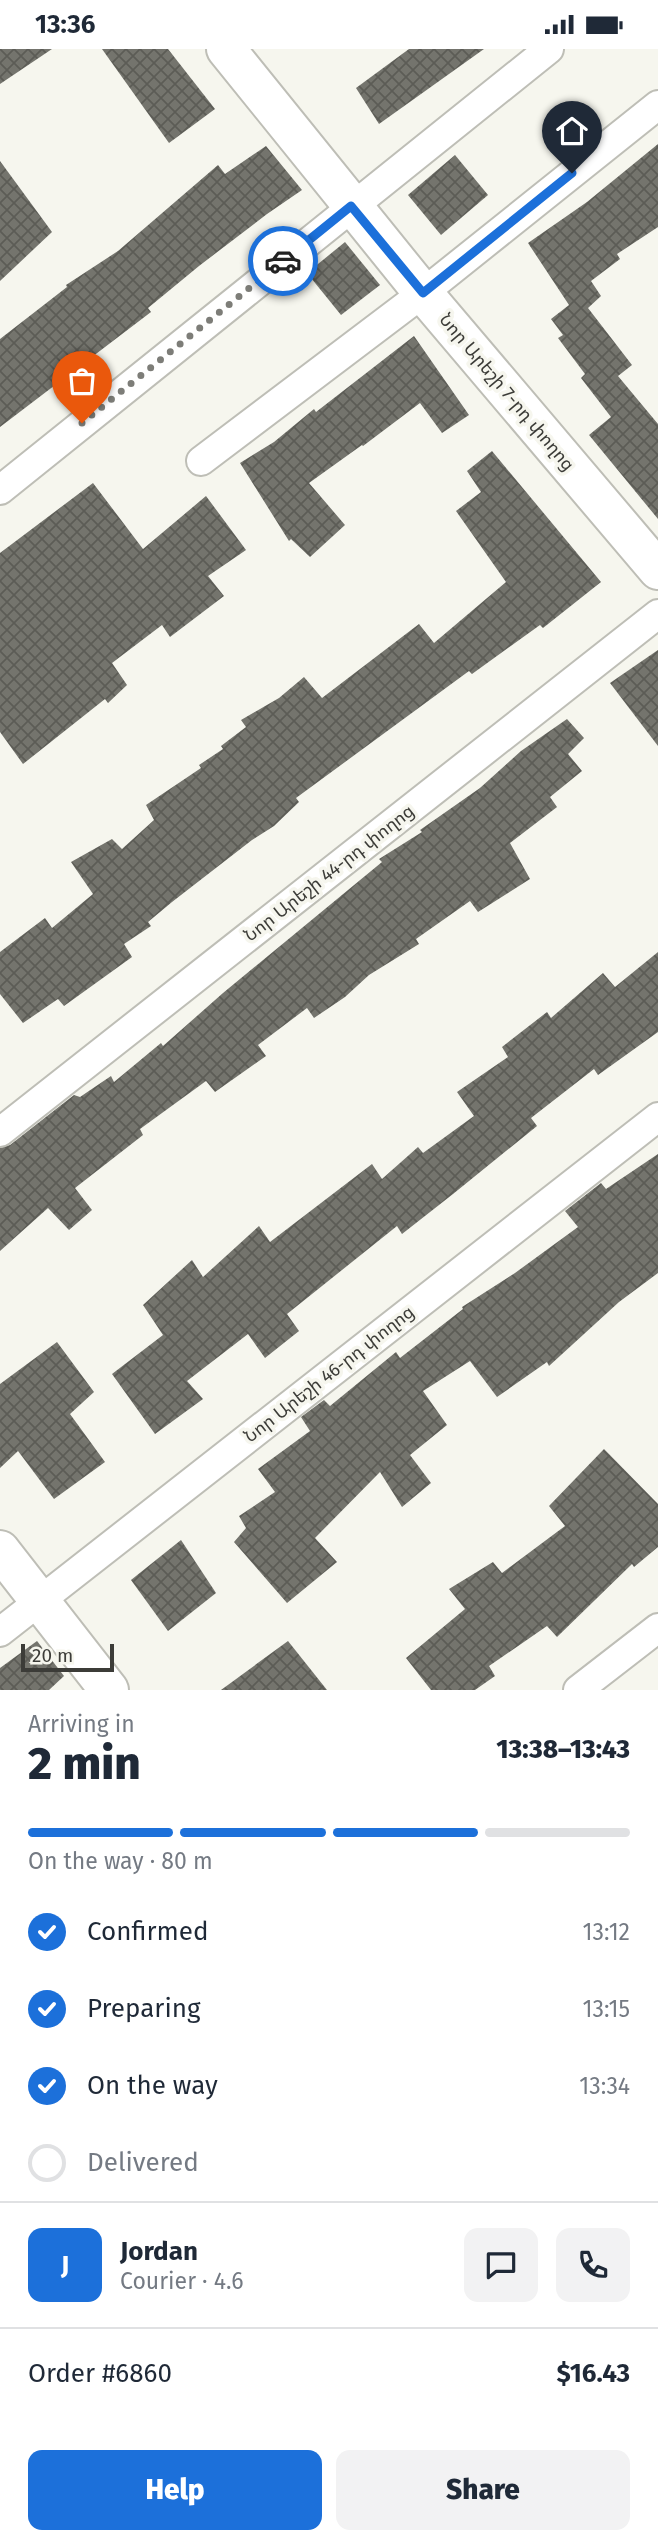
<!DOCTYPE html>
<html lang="en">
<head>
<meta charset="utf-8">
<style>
  :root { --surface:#fff; --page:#f2f2f3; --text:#1f2937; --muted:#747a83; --line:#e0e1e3; --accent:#1c70da }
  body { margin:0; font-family:"Fira Sans","Noto Sans Armenian",sans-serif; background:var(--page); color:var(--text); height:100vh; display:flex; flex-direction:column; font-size:26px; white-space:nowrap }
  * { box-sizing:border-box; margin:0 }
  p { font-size:23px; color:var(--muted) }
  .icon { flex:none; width:38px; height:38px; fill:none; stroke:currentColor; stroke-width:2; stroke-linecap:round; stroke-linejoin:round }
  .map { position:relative; height:1641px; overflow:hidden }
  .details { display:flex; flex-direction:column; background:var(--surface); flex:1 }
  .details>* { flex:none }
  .scale { position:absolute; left:21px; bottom:18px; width:93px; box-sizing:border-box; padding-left:7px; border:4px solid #3c3c38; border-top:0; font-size:19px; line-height:24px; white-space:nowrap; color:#3c3c38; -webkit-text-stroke:5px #f6f6ee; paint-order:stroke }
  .pin { position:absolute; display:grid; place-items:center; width:60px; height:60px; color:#fff; margin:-72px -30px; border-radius:50% 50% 50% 0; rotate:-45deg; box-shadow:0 0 7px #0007 }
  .pin .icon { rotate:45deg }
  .courier { position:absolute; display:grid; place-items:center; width:70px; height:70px; margin:-35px; border:5px solid #1c70da; border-radius:50%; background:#fff; color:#222; box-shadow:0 2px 9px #0007 }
  .summary em { font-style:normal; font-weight:800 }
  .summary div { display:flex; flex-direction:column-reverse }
  .summary { display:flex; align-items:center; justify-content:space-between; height:119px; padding:0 28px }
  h1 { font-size:46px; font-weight:800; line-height:52px }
  .bar { display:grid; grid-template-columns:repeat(4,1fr); gap:10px 7px; align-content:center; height:84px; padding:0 28px }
  .bar i { height:9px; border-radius:5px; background:var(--line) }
  .bar .current { background:var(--accent) }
  .bar p { grid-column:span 4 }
  .line { display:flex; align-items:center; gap:18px; padding:0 28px; border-top:2px solid var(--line) }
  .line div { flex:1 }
  .round { display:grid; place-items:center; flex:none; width:74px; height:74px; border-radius:14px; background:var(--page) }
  ol { padding:0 28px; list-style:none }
  li { display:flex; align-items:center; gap:21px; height:77px }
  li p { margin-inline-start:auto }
  li .icon { padding:7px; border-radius:50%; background:var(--accent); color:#fff; stroke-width:4 }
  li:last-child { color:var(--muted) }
  li i { width:38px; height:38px; border:4px solid var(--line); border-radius:50% }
  .cta { display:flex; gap:14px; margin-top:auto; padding:14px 28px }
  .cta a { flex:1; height:80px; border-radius:14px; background:var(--accent); color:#fff; font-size:28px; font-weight:800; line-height:80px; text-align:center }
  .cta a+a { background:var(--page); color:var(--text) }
  .status { display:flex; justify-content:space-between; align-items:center; height:49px; padding:0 35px; background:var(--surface); direction:ltr }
  .status svg { height:19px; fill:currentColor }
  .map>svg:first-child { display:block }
</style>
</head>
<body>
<div class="status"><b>13:36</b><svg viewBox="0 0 49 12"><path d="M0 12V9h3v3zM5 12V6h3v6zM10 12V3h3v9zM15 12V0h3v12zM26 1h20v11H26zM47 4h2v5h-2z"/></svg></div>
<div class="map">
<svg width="658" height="1641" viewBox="0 0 658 1641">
  <defs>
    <pattern id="building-cross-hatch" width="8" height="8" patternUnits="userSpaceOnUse" patternTransform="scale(1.75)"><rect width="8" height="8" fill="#74746d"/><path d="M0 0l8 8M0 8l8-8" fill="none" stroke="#5c5c56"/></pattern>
  </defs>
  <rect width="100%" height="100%" fill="#f6f6ee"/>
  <g fill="url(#building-cross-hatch)">
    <polygon points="0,0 52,0 0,35"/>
    <polygon points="102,0 168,0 215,60 169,94"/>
    <polygon points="409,0 484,0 379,75 356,39"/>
    <polygon points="658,95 658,178 617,205 620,210 591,232 601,247 588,259 632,316 618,327 658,375 658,470 589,386 611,368 581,329 585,325 558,289 563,286 551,270 569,256 528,194 587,153"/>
    <polygon points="266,97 302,141 267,165 199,217 148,259 151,263 0,378 0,290 67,238 66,236 118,202 218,116 225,125"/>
    <polygon points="455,106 488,146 441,186 408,146"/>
    <polygon points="0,112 52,183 0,232"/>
    <polygon points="345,193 380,236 341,266 307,224"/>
    <polygon points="414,287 469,366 442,384 420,354 363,397 362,396 309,434 345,476 310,508 291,490 289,492 240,414 274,393 314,360 316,363"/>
    <polygon points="492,402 601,533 543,579 540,576 472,625 469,622 296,749 299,753 274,777 252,791 172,853 148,873 151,877 124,895 132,908 64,957 58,950 23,974 0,945 0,903 45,869 52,879 93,845 71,813 112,790 122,800 154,771 146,756 201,719 199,716 223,700 221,697 246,678 241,671 279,649 304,628 322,649 419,575 434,594 506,533 456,462 481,443 467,422"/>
    <polygon points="93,434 143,500 206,447 246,501 208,527 224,547 170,588 162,576 112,614 127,636 108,654 105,650 23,715 0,683 0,504"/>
    <polygon points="658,601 658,697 610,634"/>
    <polygon points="567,670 584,689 568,705 582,722 550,748 557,758 510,794 530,830 478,863 470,852 416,890 419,895 369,926 345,948 314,969 307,959 258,996 266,1007 215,1043 206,1032 140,1080 143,1086 75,1139 92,1161 69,1181 48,1159 0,1202 0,1099 10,1096 74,1046 80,1048 111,1027 114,1033 161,994 163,997 223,944 382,813 379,810 422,783 420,781 480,739 521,702"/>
    <polygon points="658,903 658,983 598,1026 594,1020 531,1069 537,1077 453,1145 402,1185 397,1177 287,1265 299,1282 265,1309 248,1285 187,1332 203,1350 155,1385 112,1325 163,1286 143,1256 192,1211 203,1228 259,1177 270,1193 372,1115 382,1130 418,1098 423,1104 474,1067 457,1043 508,1008 502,998 547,963 551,969 603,924 615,938"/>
    <polygon points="658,1105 658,1224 619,1253 549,1317 547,1313 497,1348 470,1312 423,1342 447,1376 410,1406 431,1434 402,1458 380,1423 315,1489 337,1513 287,1554 234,1493 246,1479 239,1467 275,1443 258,1420 310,1382 301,1368 324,1351 330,1357 396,1303 400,1309 463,1260 462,1258 515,1224 578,1178 565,1162 601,1134 606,1140"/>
    <polygon points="57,1293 94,1343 70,1365 105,1413 54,1450 18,1402 0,1419 0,1335"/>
    <polygon points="604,1400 658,1455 658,1498 634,1518 632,1515 557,1588 547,1577 489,1617 495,1627 475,1641 431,1641 406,1609 465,1560 449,1540 493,1513 502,1524 565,1477 549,1457"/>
    <polygon points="181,1491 216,1544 168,1582 131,1531"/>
    <polygon points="37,1592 64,1627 49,1641 0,1641 0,1619"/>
    <polygon points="288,1592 327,1641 221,1641"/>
  </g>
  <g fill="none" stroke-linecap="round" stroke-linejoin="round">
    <defs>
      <g id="street">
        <polyline points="201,412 423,244 658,56"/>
        <polyline points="0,441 549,0"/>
        <polyline points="0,1083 658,565"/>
        <polyline points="0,1583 658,1068"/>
        <polyline points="578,1641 658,1579"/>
      </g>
      <g id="secondary">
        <polyline points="226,0 423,244 658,521"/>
        <polyline points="0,1501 109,1641"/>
      </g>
    </defs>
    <use href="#street" stroke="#bebeb6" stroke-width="32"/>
    <use href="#secondary" stroke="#bebeb6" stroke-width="42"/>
    <use href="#street" stroke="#fff" stroke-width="28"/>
    <use href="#secondary" stroke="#fff" stroke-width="38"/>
  </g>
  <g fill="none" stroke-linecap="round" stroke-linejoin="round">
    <polyline stroke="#7d7d78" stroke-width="7" stroke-dasharray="0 12.6" points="82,374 283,212"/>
    <polyline stroke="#1c70da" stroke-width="9" points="283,212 351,157 423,244 572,124"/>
  </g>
  <g text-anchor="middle" stroke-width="7" stroke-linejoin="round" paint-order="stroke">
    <g font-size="18" fill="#3c3c38" stroke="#f6f6ee">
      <text transform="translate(507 343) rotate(50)" y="6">Նոր Արեշի 7-րդ փողոց</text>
      <text transform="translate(329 824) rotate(-38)" y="6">Նոր Արեշի 44-րդ փողոց</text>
      <text transform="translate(329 1325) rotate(-38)" y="6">Նոր Արեշի 46-րդ փողոց</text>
    </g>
  </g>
</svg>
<div class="scale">20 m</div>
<div class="pin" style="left:82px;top:374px;background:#ea580c"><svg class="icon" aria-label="bag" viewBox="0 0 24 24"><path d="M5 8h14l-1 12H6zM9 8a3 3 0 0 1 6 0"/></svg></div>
<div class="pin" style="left:572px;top:124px;background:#1f2937"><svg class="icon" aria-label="home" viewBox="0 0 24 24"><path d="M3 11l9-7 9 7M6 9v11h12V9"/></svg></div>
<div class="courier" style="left:283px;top:212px"><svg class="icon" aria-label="car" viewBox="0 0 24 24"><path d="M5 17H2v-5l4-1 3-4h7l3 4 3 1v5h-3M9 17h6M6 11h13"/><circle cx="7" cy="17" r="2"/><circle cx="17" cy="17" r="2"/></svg></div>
</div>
<section class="details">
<div class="summary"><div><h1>2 min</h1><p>Arriving in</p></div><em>13:38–13:43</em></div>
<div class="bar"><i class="current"></i><i class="current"></i><i class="current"></i><i></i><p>On the way · 80 m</p></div>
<ol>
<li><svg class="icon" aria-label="check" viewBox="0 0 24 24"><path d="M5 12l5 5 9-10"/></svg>Confirmed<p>13:12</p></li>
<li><svg class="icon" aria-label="check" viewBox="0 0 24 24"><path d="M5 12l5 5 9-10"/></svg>Preparing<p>13:15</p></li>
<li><svg class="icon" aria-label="check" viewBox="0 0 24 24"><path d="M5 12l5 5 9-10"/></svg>On the way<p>13:34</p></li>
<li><i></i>Delivered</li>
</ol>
<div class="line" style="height:126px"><b class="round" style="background:var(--accent);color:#fff">J</b><div><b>Jordan</b><p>Courier · 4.6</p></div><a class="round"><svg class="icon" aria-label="chat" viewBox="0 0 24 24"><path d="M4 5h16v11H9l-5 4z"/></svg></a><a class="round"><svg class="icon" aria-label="phone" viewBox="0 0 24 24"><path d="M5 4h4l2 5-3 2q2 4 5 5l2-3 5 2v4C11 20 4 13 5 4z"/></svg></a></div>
<div class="line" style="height:91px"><div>Order #6860</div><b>$16.43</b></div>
<div class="cta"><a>Help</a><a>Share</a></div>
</section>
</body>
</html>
